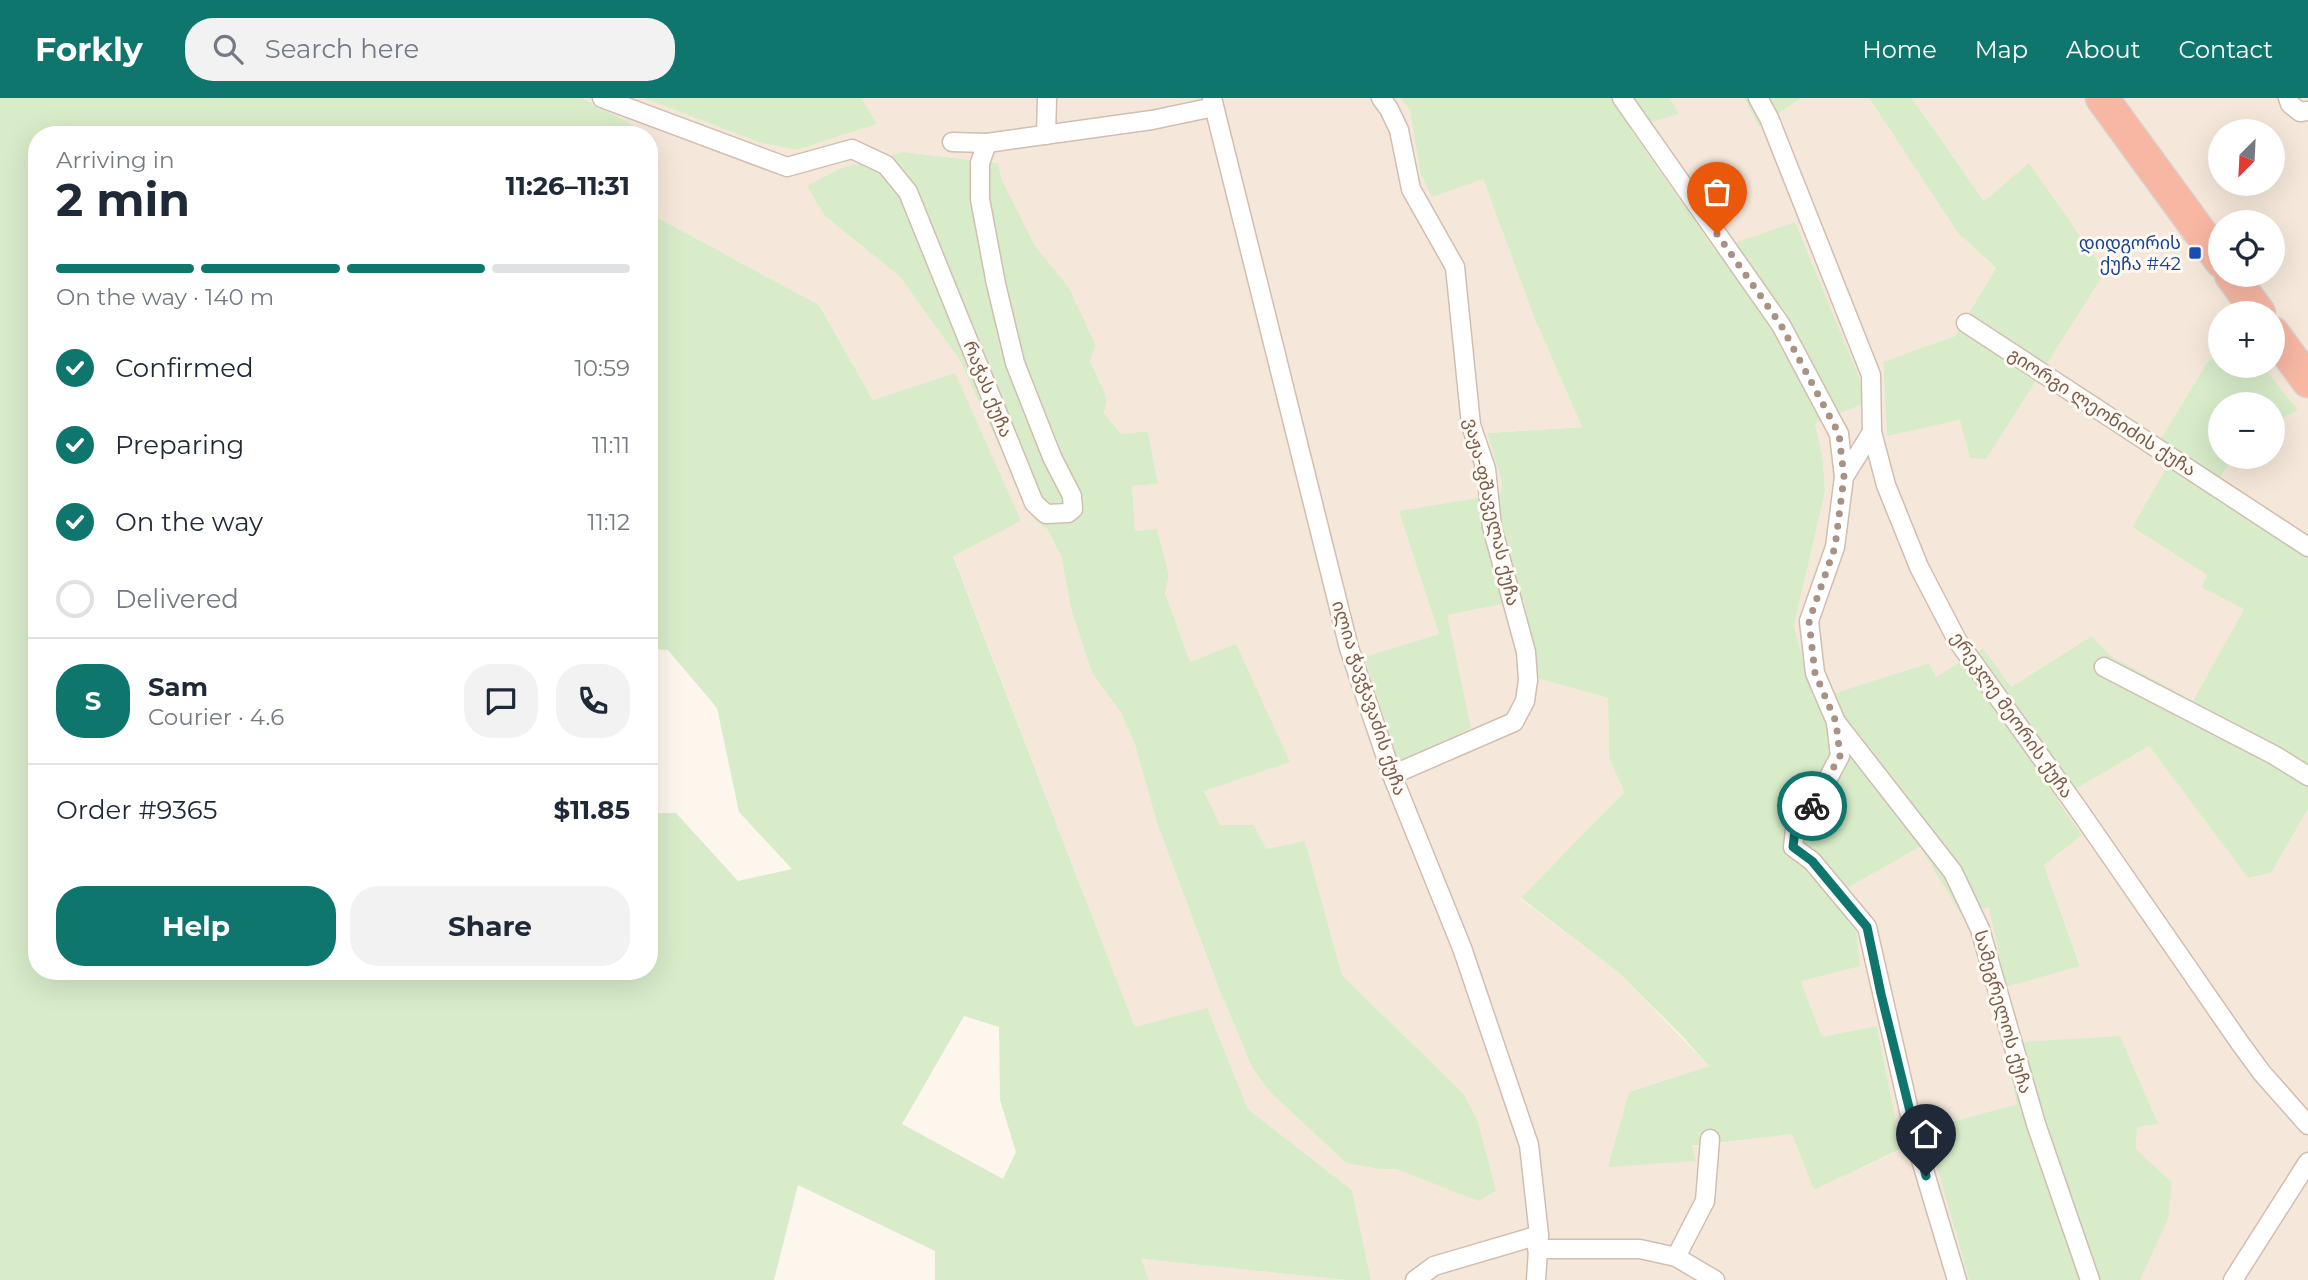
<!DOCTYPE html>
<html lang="en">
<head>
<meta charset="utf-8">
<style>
  :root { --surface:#fff; --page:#f2f2f3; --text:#1f2937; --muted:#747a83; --line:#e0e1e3; --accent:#0f766e }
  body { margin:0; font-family:Montserrat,"Noto Sans Georgian",sans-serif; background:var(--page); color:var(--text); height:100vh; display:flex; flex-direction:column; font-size:26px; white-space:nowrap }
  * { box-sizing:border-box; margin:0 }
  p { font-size:23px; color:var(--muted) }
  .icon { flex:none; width:38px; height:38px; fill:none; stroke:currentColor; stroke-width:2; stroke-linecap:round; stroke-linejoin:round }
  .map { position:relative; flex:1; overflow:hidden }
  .panel { position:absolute; left:28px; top:28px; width:630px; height:854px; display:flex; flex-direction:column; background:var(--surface); border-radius:28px; box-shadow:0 7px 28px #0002 }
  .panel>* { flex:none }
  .needle { width:46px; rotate:204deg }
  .controls { position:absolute; left:2208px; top:21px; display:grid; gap:14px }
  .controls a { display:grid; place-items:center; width:77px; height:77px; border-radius:50%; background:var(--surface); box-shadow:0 7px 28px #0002; font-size:35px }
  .pin { position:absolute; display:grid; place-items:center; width:60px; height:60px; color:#fff; margin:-72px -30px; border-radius:50% 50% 50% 0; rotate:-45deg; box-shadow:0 0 7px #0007 }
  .pin .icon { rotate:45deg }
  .courier { position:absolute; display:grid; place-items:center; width:70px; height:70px; margin:-35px; border:5px solid #0f766e; border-radius:50%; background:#fff; color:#222; box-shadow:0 2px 9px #0007 }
  .summary em { font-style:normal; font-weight:700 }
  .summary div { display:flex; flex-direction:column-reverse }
  .summary { display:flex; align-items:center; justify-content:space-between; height:119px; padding:0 28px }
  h1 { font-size:46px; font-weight:700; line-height:52px }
  .bar { display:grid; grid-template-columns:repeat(4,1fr); gap:10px 7px; align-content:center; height:84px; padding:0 28px }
  .bar i { height:9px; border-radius:5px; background:var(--line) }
  .bar .current { background:var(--accent) }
  .bar p { grid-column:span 4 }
  .line { display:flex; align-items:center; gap:18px; padding:0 28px; border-top:2px solid var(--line) }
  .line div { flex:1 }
  .round { display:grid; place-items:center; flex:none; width:74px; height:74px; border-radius:28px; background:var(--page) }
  ol { padding:0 28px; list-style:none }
  li { display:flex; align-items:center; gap:21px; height:77px }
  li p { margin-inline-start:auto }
  li .icon { padding:7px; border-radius:50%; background:var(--accent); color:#fff; stroke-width:4 }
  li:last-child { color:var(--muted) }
  li i { width:38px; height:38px; border:4px solid var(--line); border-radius:50% }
  .cta { display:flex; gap:14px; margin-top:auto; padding:14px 28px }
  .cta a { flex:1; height:80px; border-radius:28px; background:var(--accent); color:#fff; font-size:28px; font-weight:700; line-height:80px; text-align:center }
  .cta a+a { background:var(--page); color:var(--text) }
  header { display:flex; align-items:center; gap:42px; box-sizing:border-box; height:98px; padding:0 35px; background:var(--accent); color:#fff }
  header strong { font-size:33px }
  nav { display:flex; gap:38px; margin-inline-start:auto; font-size:24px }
  .search { width:490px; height:63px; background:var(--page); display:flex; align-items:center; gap:18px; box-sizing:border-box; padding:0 24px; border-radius:28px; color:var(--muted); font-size:26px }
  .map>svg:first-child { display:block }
</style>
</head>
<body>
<header>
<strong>Forkly</strong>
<div class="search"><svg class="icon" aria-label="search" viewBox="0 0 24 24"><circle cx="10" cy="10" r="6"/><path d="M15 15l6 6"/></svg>Search here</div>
<nav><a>Home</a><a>Map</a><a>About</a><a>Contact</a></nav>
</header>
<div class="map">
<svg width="2308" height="1182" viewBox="0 0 2308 1182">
  <rect width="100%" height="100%" fill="#fdf6ec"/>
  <g fill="#f5e8da" fill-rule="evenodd">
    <path d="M582 0H643L761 45 797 52 877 26 862 0H1400L1410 12 1420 74 1483 81 1534 219 1582 329 1487 335 1502 385 1500 396 1400 413 1439 536 1364 560 1471 630 1446 517 1524 502 1536 580 1608 600 1609 660 1624 694 1521 801 1619 875 1709 968 1629 994 1696 1062 1691 1049 1793 1035 1814 1092 1900 1052 1877 928 1822 940 1801 883 1856 830 1831 799 1920 749 1960 815 1989 808 2080 867 2044 767 2057 702 2149 648 2248 780 2271 775 2308 711V1182H2140L2142 1177 2136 1051 2137 1028 2158 1026 2004 945 2018 1006 1926 1031 1969 1182H1371L1352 1092 1248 1011 1207 911 1135 929 953 457 956 276 873 302 819 207 649 115V37H635L637 29ZM904 54 998 65 1002 82 1035 148 1068 188 1096 247 1090 263 1107 300 1104 315 1121 336 1148 333 1158 386 1132 388 1135 434 1157 431 1169 477 1165 495 1190 565 1290 664 1204 692 1220 728 1254 727 1266 752 1305 744 1342 877 1463 995 1425 1081 1396 1071H1379L1346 1065 1269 993 1253 971 1219 891 1157 725 1135 647 1121 615 1092 575 1071 511 1061 458 1048 432 1032 420 959 261 941 235 900 179 825 118 808 88Z"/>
    <path d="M1670 0H1744L1759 29 1801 0H1869L1958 135 1996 170 1955 238 1883 265 1887 337 1961 322 1970 359 2029 66 1984 103 1912 0H2308V459L2210 396 2233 359H2273V326L2298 312 2263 268H2273V215H2221V256L2208 263 2162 341 2177 351 2132 429 2207 477 2202 489 2244 511 2193 604 2111 558 2092 538 2011 589 1936 579 1928 565 1814 603 1794 528 1825 394 1823 362 1815 325 1864 306 1715 152 1630 29 1678 16ZM2221 33H2273V86H2221ZM2221 124H2273V177H2221Z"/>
    <polygon points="1140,1161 1347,1182 1149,1182"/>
  </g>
  <g fill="#d8ecc9" fill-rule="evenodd">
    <path d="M0 0H582L637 29 635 37H37V873H649V715H676L738 783 792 771 739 714 717 610 668 552 649 551V115L819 207 873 302 955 275 1021 423 953 458 1135 929 1207 910 1248 1011 1352 1092 1371 1182H1347L1141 1161 1149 1182H935V1153L798 1087 774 1182H0ZM964 918 999 929 1000 1002 1016 1054 1003 1081 902 1026Z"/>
    <polygon points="643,0 862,0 877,26 797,52 761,45"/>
    <polygon points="1400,0 1670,0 1679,16 1630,30 1715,152 1795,124 1859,279 1864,306 1815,325 1823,362 1825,394 1794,528 1814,602 1929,565 1936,579 1983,550 2011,589 2092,538 2111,558 2193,603 2244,511 2201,489 2207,477 2132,429 2177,351 2161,341 2208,263 2221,256 2221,268 2263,268 2298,312 2273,326 2273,306 2221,306 2221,359 2233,359 2210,396 2308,459 2308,711 2271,775 2248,780 2149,648 2057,702 2082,737 2044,767 2080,868 2006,889 1989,809 1960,815 1920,749 1831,799 1856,830 1860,868 1801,883 1822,939 1877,928 1901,1051 1814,1092 1792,1036 1692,1048 1696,1063 1608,1069 1629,994 1709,968 1680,936 1619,875 1521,800 1624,694 1609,660 1608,600 1536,580 1524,502 1447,517 1471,630 1399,665 1364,559 1439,536 1399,413 1500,396 1502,385 1487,335 1582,329 1534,219 1483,81 1432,99 1420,74 1410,12"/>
    <polygon points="1744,0 1801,0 1759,29"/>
    <polygon points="1869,0 1912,0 1984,103 2029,65 2105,174 1986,361 1970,360 1960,322 1887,338 1883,264 1955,238 1996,170 1958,135"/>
    <polygon points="904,54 998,65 1002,82 1035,148 1068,188 1096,247 1090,263 1107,300 1104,315 1121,336 1148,333 1158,386 1132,388 1135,433 1157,431 1169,477 1165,495 1190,564 1236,546 1290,664 1204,693 1220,727 1254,727 1266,751 1305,743 1342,877 1463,995 1478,1024 1496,1093 1479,1103 1396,1071 1379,1071 1346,1065 1269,993 1253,971 1219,891 1157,725 1135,647 1121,615 1092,575 1071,511 1061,458 1048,432 1032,420 959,261 900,179 825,118 807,88 839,71"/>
    <polygon points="2120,938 2158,1026 2137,1029 2136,1051 2172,1085 2168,1121 2140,1182 1969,1182 1926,1031 2017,1006 2004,945"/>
  </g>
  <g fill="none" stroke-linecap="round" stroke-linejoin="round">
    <defs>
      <g id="street">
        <polyline points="602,0 787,69 852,51 886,67 908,94 1034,405 1046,416 1068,415 1073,411 1072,398 1052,359 1015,265 996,186 980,101 980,65 987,45"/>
        <polyline points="1212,0 1349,550 1392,677 1462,850 1529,1047 1539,1137 1536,1182"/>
        <polyline points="1381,0 1389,11 1399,32 1411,91 1455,169 1471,327 1486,371 1492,429 1526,554 1528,582 1525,603 1514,624 1392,677"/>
        <polyline points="1622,0 1781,227 1839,336 1844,379 1835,449 1809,523 1815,575 1836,624 1953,774 1980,831 2036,1026 2090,1182"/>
        <polyline points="1758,0 1769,20 1871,277 1872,334 1886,387 1919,469 1957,542 2076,708 2240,945 2262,975 2308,1027"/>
        <polyline points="2288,0 2290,6 2300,14 2308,13"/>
        <polyline points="1046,37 1047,0"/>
        <polyline points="952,44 987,45 1152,22 1214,9"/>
        <polyline points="1966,225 2308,449"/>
        <polyline points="1844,379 1872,334"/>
        <polyline points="2104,569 2274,657 2308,678"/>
        <polyline points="1836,624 1840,658 1817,701 1795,732 1793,749 1812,763 1867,829 1918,1052 1957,1182"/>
        <polyline points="1537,1151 1640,1151 1676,1159 1715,1182"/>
        <polyline points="1676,1159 1705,1103 1710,1041"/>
        <polyline points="1415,1182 1434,1168 1539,1137"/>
        <polyline points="2233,1182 2308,1064"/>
      </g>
      <g id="highway">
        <polyline points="2102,0 2221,163"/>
        <polyline points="2231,177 2259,215"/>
        <polyline points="2273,235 2308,283"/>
      </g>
    </defs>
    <use href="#street" stroke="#d1beb0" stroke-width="21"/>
    <use href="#highway" stroke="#dad1cd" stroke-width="35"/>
    <use href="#street" stroke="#fff" stroke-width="18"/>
    <use href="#highway" stroke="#f7b7a3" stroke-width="32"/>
  </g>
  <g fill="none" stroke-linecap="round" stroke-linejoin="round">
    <polyline stroke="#a89285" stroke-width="7" stroke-dasharray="0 12.6" points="1717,136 1781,227 1839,336 1844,379 1835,449 1809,523 1815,575 1836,624 1840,658 1812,708"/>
    <polyline stroke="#0f766e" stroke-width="9" points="1812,708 1795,732 1793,749 1812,763 1867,829 1881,896 1926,1078"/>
  </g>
  <rect fill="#1a4fb4" stroke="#fffaf3" stroke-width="2.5" x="2188" y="148" width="14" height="14" rx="3.5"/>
  <g text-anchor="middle" stroke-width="6" stroke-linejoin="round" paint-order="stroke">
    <g font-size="18" fill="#164399" stroke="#fffaf3" text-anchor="end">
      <text x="2181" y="151">დიდგორის<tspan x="2181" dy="21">ქუჩა #42</tspan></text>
    </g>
    <g font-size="18" fill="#7a5c4d" stroke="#fffaf3">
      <text transform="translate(988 291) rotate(68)" y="6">რაჭას ქუჩა</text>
      <text transform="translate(2102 314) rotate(33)" y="6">გიორგი ლეონიძის ქუჩა</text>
      <text transform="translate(1492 414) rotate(77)" y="6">ვაჟა-ფშაველას ქუჩა</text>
      <text transform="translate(1369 600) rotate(72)" y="6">ილია ჭავჭავაძის ქუჩა</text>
      <text transform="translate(2012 617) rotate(55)" y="6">ერეკლე მეორის ქუჩა</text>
      <text transform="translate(2003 914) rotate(74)" y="6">სამეგრელოს ქუჩა</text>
    </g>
  </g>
</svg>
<div class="controls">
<a><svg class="needle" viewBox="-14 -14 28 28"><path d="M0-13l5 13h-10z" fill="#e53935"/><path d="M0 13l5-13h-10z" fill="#747a83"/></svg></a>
<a><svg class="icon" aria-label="locate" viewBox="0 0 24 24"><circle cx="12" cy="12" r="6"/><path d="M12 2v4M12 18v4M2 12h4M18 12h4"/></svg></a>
<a>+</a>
<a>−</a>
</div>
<div class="pin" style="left:1717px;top:136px;background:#ea580c"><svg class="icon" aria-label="bag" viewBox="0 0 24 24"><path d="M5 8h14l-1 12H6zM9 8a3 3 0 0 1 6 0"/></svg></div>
<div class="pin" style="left:1926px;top:1078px;background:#1f2937"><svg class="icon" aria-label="home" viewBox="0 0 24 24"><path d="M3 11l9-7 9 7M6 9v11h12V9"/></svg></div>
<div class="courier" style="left:1812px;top:708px"><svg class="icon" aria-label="bike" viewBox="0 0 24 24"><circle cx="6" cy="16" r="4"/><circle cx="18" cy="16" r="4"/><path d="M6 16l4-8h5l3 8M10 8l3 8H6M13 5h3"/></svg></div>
<section class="panel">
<div class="summary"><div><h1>2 min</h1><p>Arriving in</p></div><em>11:26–11:31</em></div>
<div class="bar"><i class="current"></i><i class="current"></i><i class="current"></i><i></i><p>On the way · 140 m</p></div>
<ol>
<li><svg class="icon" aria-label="check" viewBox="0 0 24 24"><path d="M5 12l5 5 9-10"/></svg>Confirmed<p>10:59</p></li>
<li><svg class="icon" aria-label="check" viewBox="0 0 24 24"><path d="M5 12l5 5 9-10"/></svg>Preparing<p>11:11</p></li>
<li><svg class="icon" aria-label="check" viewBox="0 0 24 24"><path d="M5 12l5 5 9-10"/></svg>On the way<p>11:12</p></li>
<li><i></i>Delivered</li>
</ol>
<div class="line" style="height:126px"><b class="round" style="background:var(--accent);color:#fff">S</b><div><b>Sam</b><p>Courier · 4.6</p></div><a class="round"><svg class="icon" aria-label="chat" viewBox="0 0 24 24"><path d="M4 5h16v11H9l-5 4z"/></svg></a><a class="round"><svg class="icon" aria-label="phone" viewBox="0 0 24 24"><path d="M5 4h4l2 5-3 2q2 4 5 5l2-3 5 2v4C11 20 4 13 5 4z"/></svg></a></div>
<div class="line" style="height:91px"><div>Order #9365</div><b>$11.85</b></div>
<div class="cta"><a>Help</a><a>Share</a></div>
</section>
</div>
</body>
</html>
